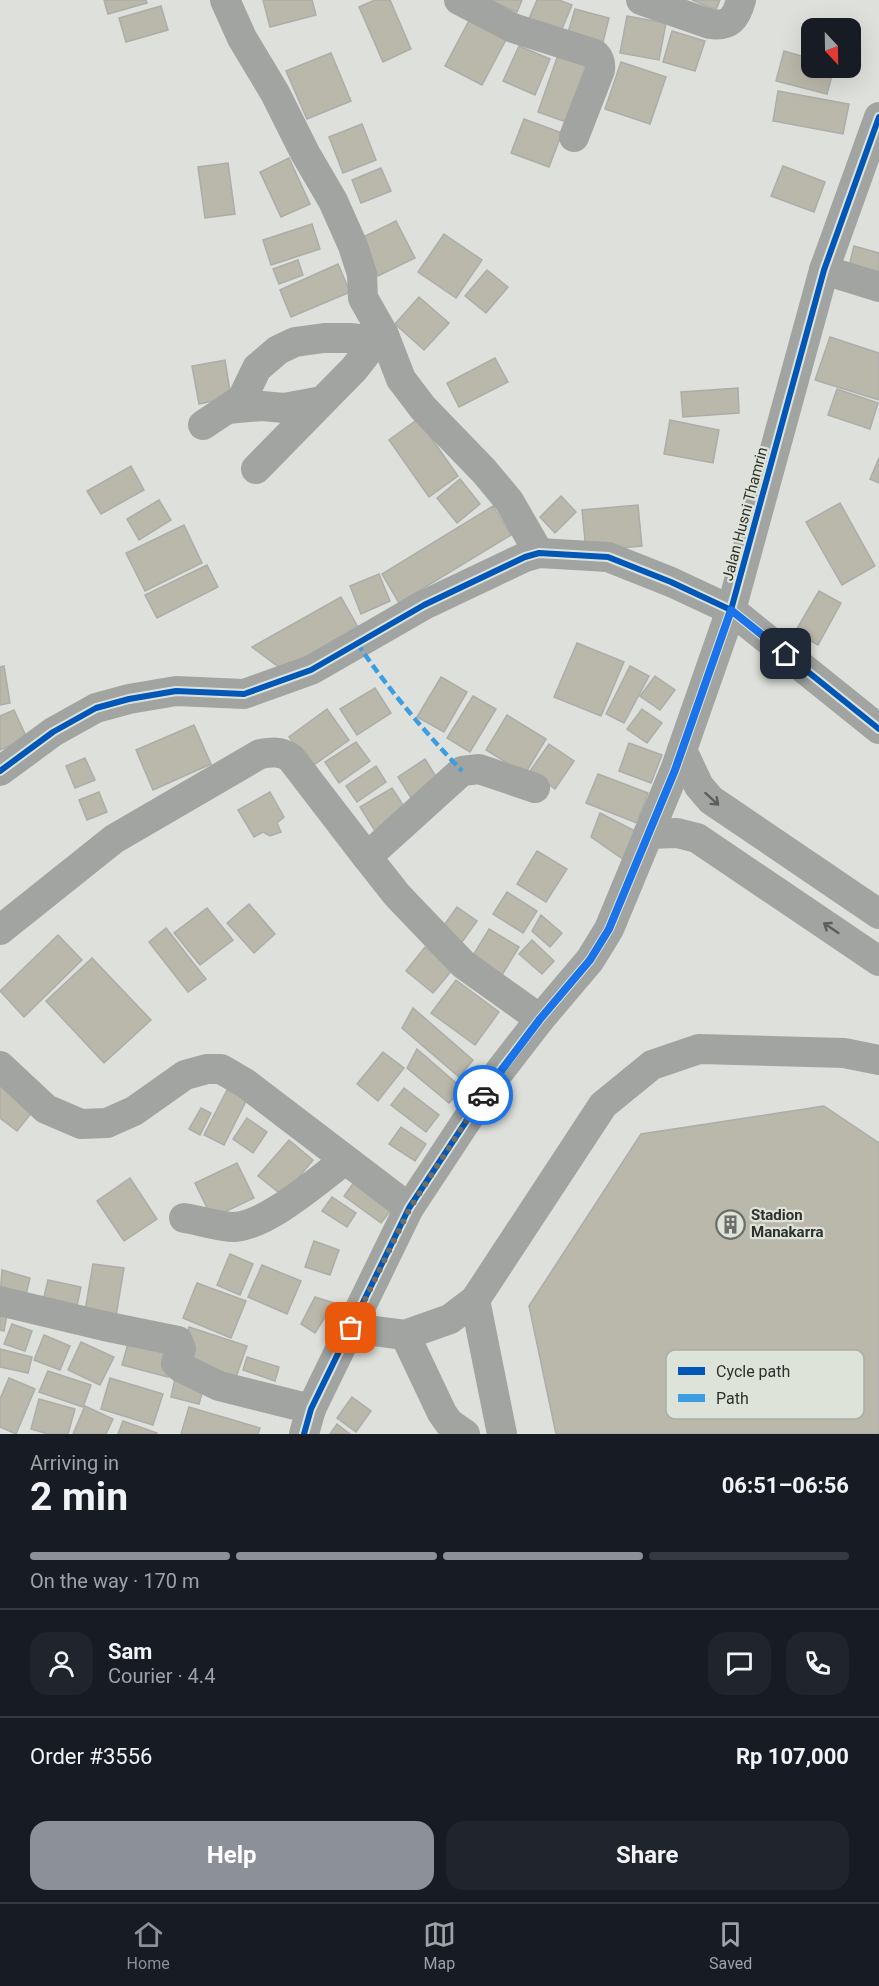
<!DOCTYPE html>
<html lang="en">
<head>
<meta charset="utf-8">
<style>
  :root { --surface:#171b24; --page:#20242c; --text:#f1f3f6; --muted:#9ea1a6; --line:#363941; --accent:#8c9099 }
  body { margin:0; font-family:Roboto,sans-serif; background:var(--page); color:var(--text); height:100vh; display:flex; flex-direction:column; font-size:22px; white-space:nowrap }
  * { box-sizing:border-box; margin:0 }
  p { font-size:20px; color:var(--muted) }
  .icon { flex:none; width:33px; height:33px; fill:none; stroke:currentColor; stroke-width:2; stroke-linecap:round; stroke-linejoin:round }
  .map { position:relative; height:1434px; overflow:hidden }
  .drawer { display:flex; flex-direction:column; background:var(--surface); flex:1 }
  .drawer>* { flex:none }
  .needle { width:39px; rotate:158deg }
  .fabs { position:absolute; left:801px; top:18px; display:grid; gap:12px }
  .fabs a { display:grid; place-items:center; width:60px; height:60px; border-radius:12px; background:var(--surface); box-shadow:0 6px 24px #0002; font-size:30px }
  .pin { position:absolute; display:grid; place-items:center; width:51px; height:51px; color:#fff; margin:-26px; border-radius:12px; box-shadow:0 3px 9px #0006 }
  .courier { position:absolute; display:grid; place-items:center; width:60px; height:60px; margin:-30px; border:4px solid #1a73e8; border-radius:50%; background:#fff; color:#222; box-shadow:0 2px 8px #0007 }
  .headline em { font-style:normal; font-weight:700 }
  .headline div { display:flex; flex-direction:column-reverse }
  .headline { display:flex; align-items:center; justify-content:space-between; height:102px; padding:0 30px }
  h1 { font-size:39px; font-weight:700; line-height:45px }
  .bar { display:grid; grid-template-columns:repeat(4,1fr); gap:9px 6px; align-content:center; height:72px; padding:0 30px }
  .bar i { height:8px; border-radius:4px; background:var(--line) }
  .bar .active { background:var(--accent) }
  .bar p { grid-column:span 4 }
  .line { display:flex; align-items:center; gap:15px; padding:0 30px; border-top:2px solid var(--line) }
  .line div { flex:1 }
  .round { display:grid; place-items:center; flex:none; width:63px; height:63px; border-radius:18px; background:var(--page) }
  .cta { display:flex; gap:12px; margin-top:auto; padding:12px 30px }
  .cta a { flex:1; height:69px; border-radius:18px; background:var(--accent); color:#fff; font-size:24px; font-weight:700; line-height:69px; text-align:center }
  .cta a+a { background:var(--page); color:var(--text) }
  .tabs { display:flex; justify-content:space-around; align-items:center; height:84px; border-top:2px solid var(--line); background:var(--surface); font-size:16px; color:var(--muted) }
  .tabs a { display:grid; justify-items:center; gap:3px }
  .tabs .active { color:var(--accent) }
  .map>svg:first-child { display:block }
</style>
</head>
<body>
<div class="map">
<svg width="879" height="1434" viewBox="0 0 879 1434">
  <rect width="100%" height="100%" fill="#dee1db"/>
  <g fill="#bab8aa" stroke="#acada9" stroke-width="1.5">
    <polygon points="104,0 146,0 147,3 108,14"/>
    <polygon points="263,0 312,0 316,15 270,27"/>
    <polygon points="375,0 390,0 411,49 383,62 359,7"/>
    <polygon points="491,0 522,0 517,12"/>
    <polygon points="537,0 559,0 572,5 559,36 527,23"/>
    <polygon points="692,0 720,0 716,10"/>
    <polygon points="161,6 168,30 126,42 119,18"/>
    <polygon points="575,9 609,18 602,46 567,36"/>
    <polygon points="472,15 509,34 482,85 445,66"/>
    <polygon points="627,16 666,23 659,60 620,53"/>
    <polygon points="672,31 705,41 695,71 663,62"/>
    <polygon points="519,46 550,59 535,95 503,81"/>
    <polygon points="784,51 812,59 812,68 834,68 827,94 776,81"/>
    <polygon points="559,52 594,64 572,124 538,112"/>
    <polygon points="331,53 351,101 307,119 286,71"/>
    <polygon points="621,62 666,77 650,124 605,109"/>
    <polygon points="778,91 849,104 843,134 773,121"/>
    <polygon points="524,119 562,133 549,167 511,153"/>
    <polygon points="362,124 376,160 343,173 329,137"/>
    <polygon points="289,158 310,204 281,217 260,172"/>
    <polygon points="228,163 235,214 205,218 198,167"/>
    <polygon points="783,166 825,182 814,212 771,196"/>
    <polygon points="381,168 391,191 361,203 352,180"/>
    <polygon points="396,221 415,258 378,276 359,239"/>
    <polygon points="312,224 320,249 271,265 263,240"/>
    <polygon points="444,234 482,260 456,298 418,272"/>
    <polygon points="854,246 879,253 879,275 849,266"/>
    <polygon points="298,260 303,275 279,284 273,269"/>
    <polygon points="338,264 350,292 291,317 280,290"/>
    <polygon points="487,270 508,287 486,313 465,296"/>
    <polygon points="419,297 449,323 424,350 395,324"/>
    <polygon points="830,337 879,353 879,400 815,380"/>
    <polygon points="495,358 508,382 459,407 447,383"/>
    <polygon points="225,360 231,397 199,404 192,366"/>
    <polygon points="738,388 739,413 683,417 681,392"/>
    <polygon points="837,389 878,403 870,429 828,415"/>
    <polygon points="418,419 458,476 429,497 389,440"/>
    <polygon points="670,420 719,430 713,463 664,454"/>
    <polygon points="879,458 879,483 870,479"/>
    <polygon points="131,466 144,490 101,514 87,491"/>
    <polygon points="460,479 480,504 457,523 437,498"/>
    <polygon points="561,496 576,512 555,533 540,517"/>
    <polygon points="159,500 171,520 139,540 127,519"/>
    <polygon points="840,503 875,566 842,585 806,522"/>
    <polygon points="638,505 642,546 586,551 582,510"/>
    <polygon points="493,506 511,535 399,603 382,574"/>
    <polygon points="184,525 202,563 145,591 126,553"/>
    <polygon points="207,565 218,587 157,618 145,595"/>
    <polygon points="379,574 390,601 361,614 350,586"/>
    <polygon points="819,591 841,603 818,645 795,632"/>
    <polygon points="341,597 359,629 284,671 252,647"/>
    <polygon points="577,643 624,662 601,716 554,697"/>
    <polygon points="4,666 10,703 0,705 0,667"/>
    <polygon points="630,666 649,676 624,723 606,714"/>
    <polygon points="655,676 675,690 660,710 640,696"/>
    <polygon points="441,677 467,692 444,732 417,717"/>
    <polygon points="375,688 391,713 357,735 340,709"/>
    <polygon points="473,696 496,709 470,752 447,738"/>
    <polygon points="327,709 349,740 311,767 289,737"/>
    <polygon points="642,709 662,723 647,743 627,729"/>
    <polygon points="14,710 27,738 0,750 0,716"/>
    <polygon points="507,715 546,739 525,774 486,750"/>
    <polygon points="194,725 211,764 153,790 136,750"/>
    <polygon points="356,742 370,761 339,783 325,762"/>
    <polygon points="629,743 662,755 651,783 619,771"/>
    <polygon points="549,744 574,761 555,789 530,771"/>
    <polygon points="85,758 95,780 75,788 66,766"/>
    <polygon points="425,759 440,783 413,801 398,777"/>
    <polygon points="376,766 386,782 357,802 346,786"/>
    <polygon points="598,774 648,793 637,823 586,803"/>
    <polygon points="392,788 407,811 375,831 360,807"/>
    <polygon points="99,792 107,812 87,820 79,800"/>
    <polygon points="270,792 284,817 277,823 281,832 270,836 263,832 254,837 238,810"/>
    <polygon points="600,813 639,833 624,860 591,837"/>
    <polygon points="537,851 567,869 546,902 517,884"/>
    <polygon points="507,892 537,911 523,933 493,914"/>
    <polygon points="249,904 275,934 254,953 227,923"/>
    <polygon points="457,907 477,921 462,942 442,928"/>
    <polygon points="207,908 233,940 200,965 174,933"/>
    <polygon points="541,915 562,933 550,947 532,931"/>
    <polygon points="166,928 206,979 188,992 149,942"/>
    <polygon points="489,929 519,947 499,980 469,962"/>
    <polygon points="58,935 82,960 24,1017 0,991"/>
    <polygon points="532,940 554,961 542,974 519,954"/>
    <polygon points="425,947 453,969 433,993 406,971"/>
    <polygon points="92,958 151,1020 104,1063 46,1001"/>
    <polygon points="456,980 499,1012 475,1045 431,1013"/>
    <polygon points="413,1008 473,1060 459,1077 402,1028"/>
    <polygon points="417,1049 462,1088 449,1103 407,1068"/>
    <polygon points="383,1052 404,1068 378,1101 357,1084"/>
    <polygon points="0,1078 37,1106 17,1131 0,1118"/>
    <polygon points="404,1088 439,1115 426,1132 391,1105"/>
    <polygon points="227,1090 247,1099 224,1145 204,1135"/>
    <polygon points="824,1106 879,1143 879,1434 556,1434 529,1306 641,1134"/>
    <polygon points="201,1108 211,1113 200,1135 189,1129"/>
    <polygon points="247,1118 267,1132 253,1153 233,1139"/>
    <polygon points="401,1127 426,1144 415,1161 389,1144"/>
    <polygon points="289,1140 313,1160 283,1196 258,1176"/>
    <polygon points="237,1163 254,1198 212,1218 195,1183"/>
    <polygon points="130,1178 157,1219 124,1241 97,1201"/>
    <polygon points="357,1178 395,1205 381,1223 344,1196"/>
    <polygon points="332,1197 356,1213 347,1227 322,1211"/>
    <polygon points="314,1241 339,1250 330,1275 305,1267"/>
    <polygon points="230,1254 253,1264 240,1295 217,1285"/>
    <polygon points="93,1264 124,1268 116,1316 85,1311"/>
    <polygon points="262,1265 301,1281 287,1314 248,1297"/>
    <polygon points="2,1270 30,1278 24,1303 0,1296"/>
    <polygon points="48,1280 81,1287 75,1315 41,1309"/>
    <polygon points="197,1283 246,1301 231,1338 183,1318"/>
    <polygon points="315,1297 334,1303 315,1333 301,1324"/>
    <polygon points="0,1312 7,1314 4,1331 0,1330"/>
    <polygon points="12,1324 32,1331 25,1351 4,1344"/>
    <polygon points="189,1327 247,1346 235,1380 178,1361"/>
    <polygon points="44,1335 70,1346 60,1370 34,1360"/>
    <polygon points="129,1340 175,1353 168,1377 122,1365"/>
    <polygon points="81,1342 114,1357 100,1385 68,1370"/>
    <polygon points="0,1349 32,1357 28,1373 0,1367"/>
    <polygon points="247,1357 279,1367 275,1381 243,1370"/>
    <polygon points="48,1371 91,1385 83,1407 39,1392"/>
    <polygon points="9,1378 35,1389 16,1434 0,1427 0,1399"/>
    <polygon points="110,1378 163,1394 153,1425 101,1409"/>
    <polygon points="175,1379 204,1386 199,1404 171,1397"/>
    <polygon points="352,1397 371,1411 356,1432 337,1418"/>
    <polygon points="39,1399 75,1409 68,1434 48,1434 31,1429"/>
    <polygon points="85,1406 113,1419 106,1434 73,1434"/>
    <polygon points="189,1407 260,1428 258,1434 181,1434"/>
    <polygon points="123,1421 157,1433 157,1434 118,1434"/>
    <polygon points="337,1424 350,1434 330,1434"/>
  </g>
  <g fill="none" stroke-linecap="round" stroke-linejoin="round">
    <g stroke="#a2a4a2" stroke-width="30">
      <polyline points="225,0 242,38 275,93 305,153 333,201 353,246 362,274 363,298 384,335 401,379 423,408 484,471 509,501 539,553"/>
      <path d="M459 0 513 28 595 54C600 59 601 63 600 70L574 137"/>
      <path d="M641 0 710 24C730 27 736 18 741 0"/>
      <polyline points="824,270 879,287"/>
      <polyline points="227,409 262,406 284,408 322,401"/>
      <polyline points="203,425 242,399 257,368 278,350 295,342 324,338 350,338 376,341"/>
      <polyline points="256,469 354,369 376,341 384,335"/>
      <polyline points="682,750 699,786 711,800 879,914"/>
      <polyline points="0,771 53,732 96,708 129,699 176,691 244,694 311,670 424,605 525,557 539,553 608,557 671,582 731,610 879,729"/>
      <polyline points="535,788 479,769 462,771 367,857 397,895 463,964 540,1019"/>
      <polyline points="648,834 677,833 697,838 879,961"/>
      <path d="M0 930 114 839 260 754C272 752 281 751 291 758L367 857"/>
      <polyline points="0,1066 46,1109 81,1124 107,1123 134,1111 185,1075 207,1069 221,1069 245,1083 409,1208"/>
      <path d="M184 1218C199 1220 220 1227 234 1227 268 1225 318 1180 345 1160"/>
      <polyline points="475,1300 502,1434"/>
      <polyline points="0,1301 104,1326 178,1341 181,1349 176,1363 180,1367 219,1386 311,1409"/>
      <polyline points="351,1328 405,1335 450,1319 475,1300 603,1105 652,1065 699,1049 844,1053 879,1060"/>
      <polyline points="405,1335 442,1413 449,1423 465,1434"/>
      <polyline points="304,1434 311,1409 409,1208 496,1076 540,1019 590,960 609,929 675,770 731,610 824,270 879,117"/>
    </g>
    <path stroke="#3d9de1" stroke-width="4.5" stroke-dasharray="9 4.5" stroke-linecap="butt" d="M357 643C388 689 424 731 462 771"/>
    <defs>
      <g id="cycleway">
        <polyline points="0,771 53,732 96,708 129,699 176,691 244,694 311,670 424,605 525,557 539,553 608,557 671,582 731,610 879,729"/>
        <polyline points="304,1434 311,1409 409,1208 496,1076 540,1019 590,960 609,929 675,770 731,610 824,270 879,117"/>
      </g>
    </defs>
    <use href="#cycleway" stroke="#dee3d9" stroke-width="10"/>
    <use href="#cycleway" stroke="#0057b8" stroke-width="6"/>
  </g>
  <defs><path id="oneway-shaft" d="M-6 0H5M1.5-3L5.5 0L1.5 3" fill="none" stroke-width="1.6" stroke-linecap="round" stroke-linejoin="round" transform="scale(1.5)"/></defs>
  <g stroke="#5c5e5b">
    <use href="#oneway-shaft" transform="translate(712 799) rotate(42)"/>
    <use href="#oneway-shaft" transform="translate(831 928) rotate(-146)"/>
  </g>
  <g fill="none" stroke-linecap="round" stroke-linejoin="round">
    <polyline stroke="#6c6e69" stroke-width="6" stroke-dasharray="0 10.8" points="351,1328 410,1208 483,1095"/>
    <polyline stroke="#1a73e8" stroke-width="8" points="483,1095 540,1019 590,960 609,929 675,770 731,610 786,654"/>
  </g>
  <defs>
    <symbol id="building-ring" viewBox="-11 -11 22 22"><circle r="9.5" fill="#dee3d9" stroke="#6c6e69" stroke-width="1.5"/><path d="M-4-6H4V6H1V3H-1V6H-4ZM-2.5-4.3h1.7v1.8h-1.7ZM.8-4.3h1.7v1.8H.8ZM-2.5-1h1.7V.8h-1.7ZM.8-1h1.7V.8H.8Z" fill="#6c6e69"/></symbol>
  </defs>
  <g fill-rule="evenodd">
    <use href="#building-ring" x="714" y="1208" width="33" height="33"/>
  </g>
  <g text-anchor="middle" stroke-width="4.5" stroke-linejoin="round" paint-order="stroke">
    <g font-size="15" fill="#2e302c" stroke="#dee3d9">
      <text transform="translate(745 514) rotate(-75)" y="5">Jalan Husni Thamrin</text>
    </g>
    <g font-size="15" font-weight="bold" fill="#2e302c" stroke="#dee3d9" text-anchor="start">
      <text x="751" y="1220">Stadion<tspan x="751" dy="17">Manakarra</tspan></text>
    </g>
  </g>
  <rect x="666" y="1350" width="198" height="69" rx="9" fill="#dee3d9" stroke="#a9ada5" stroke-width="1.5"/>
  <rect x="678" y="1367" width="27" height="8" fill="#0057b8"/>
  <rect x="678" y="1394" width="27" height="8" fill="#3d9de1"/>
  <g font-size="16" fill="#2e302c">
    <text x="716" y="1377">Cycle path</text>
    <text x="716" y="1404">Path</text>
  </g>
</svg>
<div class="fabs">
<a><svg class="needle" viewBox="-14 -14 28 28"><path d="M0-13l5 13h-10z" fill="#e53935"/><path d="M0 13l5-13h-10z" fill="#9ea1a6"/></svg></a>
</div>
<div class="pin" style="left:351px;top:1328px;background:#ea580c"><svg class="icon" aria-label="bag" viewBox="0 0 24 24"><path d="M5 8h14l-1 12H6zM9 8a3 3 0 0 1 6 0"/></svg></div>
<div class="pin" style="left:786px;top:654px;background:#1f2937"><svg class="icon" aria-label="home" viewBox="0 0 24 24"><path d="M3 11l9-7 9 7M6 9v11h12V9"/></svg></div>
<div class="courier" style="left:483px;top:1095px"><svg class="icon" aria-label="car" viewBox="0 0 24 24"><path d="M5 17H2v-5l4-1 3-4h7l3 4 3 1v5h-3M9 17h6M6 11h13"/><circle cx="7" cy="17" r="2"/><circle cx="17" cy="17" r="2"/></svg></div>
</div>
<section class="drawer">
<div class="headline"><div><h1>2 min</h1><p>Arriving in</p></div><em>06:51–06:56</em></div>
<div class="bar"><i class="active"></i><i class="active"></i><i class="active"></i><i></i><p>On the way · 170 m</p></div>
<div class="line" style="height:108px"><a class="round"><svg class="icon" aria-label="person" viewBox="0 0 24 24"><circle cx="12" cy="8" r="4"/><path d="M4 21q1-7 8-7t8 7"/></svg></a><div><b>Sam</b><p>Courier · 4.4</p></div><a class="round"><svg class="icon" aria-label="chat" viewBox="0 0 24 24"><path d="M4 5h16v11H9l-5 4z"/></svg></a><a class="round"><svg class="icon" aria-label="phone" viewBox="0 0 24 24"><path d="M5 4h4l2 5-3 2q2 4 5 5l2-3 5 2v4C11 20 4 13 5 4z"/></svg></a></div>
<div class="line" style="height:78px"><div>Order #3556</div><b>Rp 107,000</b></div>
<div class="cta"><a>Help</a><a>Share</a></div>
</section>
<nav class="tabs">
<a class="active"><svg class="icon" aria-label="home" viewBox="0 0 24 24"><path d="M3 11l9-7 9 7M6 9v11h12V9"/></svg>Home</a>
<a><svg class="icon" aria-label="map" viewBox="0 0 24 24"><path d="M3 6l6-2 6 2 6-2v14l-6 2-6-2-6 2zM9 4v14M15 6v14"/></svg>Map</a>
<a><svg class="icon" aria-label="saved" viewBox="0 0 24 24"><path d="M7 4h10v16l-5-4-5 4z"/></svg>Saved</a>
</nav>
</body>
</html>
